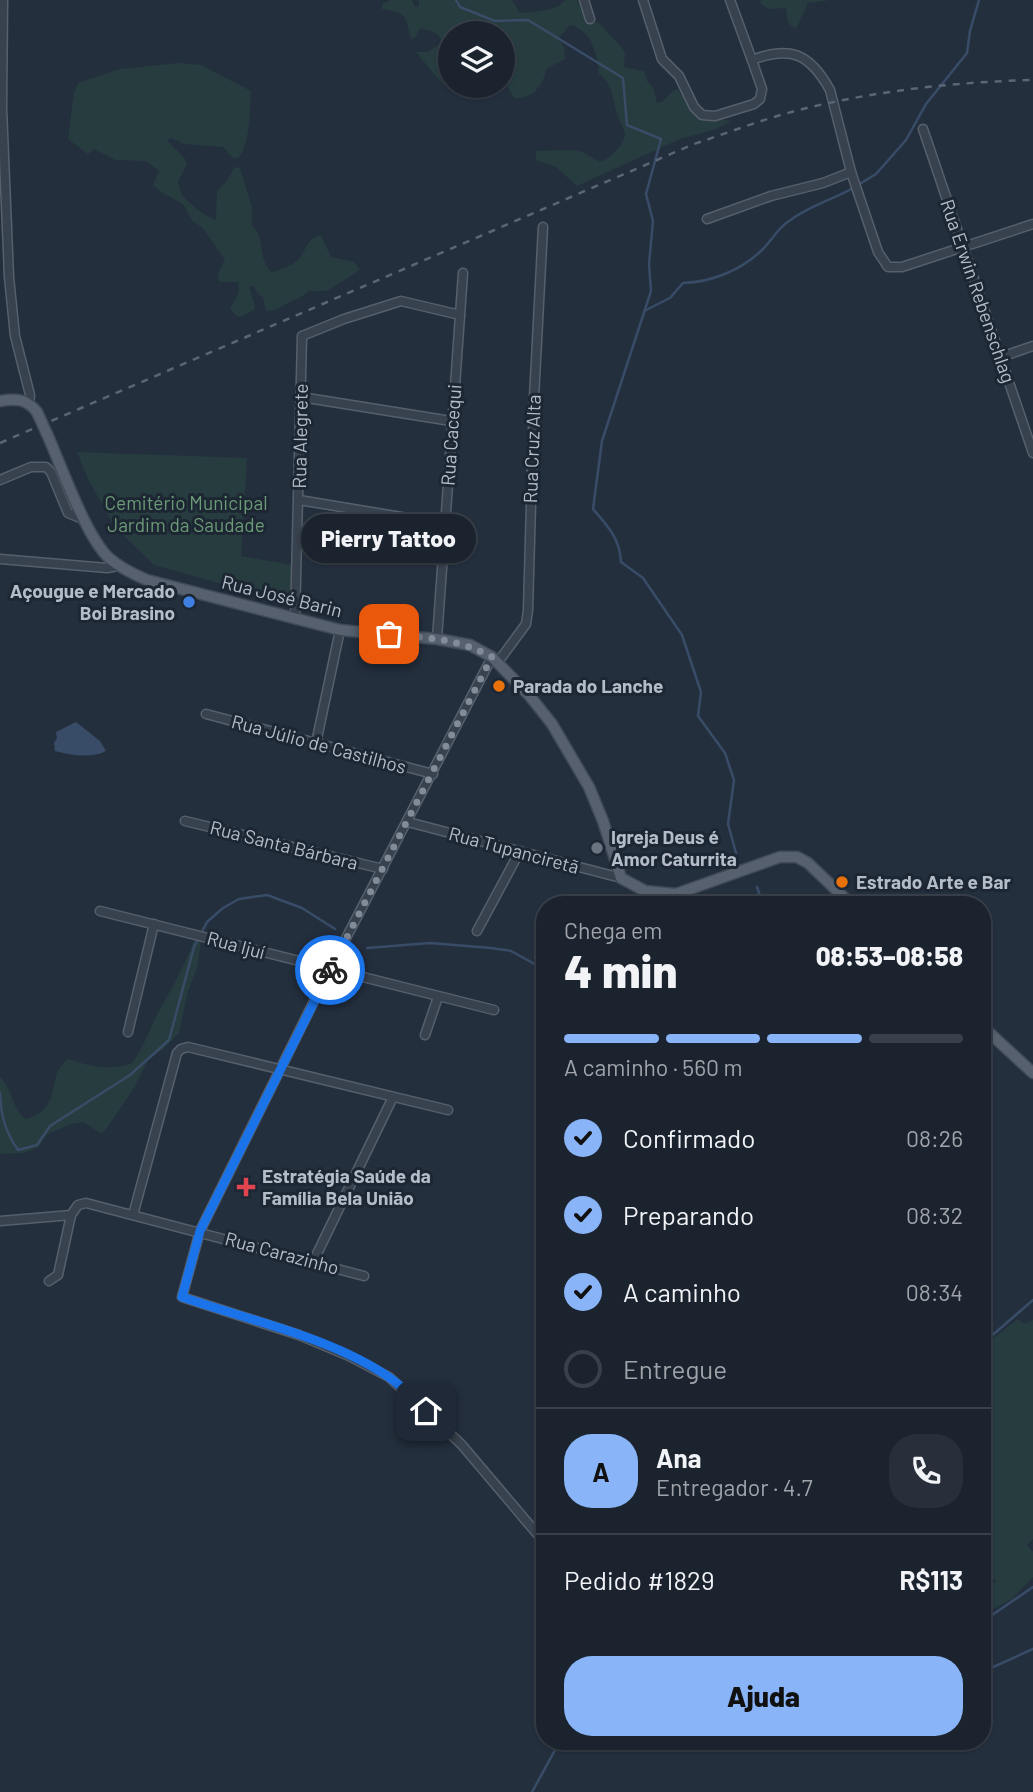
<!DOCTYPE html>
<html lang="pt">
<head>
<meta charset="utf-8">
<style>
  :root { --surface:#1b232e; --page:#282f3a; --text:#f1f3f6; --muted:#a0a4aa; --line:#39404a; --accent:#8ab4f8 }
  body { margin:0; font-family:Barlow,sans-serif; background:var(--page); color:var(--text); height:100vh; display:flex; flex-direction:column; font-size:26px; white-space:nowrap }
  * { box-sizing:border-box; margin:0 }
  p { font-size:23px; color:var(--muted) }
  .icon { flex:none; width:38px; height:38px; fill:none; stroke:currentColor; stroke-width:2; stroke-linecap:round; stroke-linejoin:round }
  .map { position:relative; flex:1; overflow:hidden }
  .sheet { position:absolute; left:536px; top:896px; width:455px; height:854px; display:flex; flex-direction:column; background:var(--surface); border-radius:28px; box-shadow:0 2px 5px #0004,0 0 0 2px var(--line) }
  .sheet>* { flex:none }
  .fabs { position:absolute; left:438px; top:21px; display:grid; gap:14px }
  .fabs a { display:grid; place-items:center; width:77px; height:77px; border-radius:50%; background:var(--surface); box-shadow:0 2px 5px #0004,0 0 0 2px var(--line); font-size:35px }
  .pin { position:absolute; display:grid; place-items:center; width:60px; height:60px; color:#fff; margin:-30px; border-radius:14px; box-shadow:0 4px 10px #0006 }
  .courier { position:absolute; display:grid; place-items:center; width:70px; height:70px; margin:-35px; border:5px solid #1a73e8; border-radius:50%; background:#fff; color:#222; box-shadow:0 2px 9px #0007 }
  .bubble { position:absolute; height:49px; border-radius:24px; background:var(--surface); box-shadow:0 2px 5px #0004,0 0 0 2px var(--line); font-size:23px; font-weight:800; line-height:49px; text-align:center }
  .head em { font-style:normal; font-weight:800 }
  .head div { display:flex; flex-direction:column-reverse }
  .head { display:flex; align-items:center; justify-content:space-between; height:119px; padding:0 28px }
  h1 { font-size:46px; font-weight:800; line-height:52px }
  .bar { display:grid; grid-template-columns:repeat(4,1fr); gap:10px 7px; align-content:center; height:84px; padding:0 28px }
  .bar i { height:9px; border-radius:5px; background:var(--line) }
  .bar .current { background:var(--accent) }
  .bar p { grid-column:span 4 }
  .line { display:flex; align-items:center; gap:18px; padding:0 28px; border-top:2px solid var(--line) }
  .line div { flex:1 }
  .round { display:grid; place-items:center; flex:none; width:74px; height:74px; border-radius:28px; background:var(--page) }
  ol { padding:0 28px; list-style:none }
  li { display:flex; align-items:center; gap:21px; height:77px }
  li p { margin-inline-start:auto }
  li .icon { padding:7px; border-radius:50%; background:var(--accent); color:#111; stroke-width:4 }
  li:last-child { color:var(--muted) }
  li i { width:38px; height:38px; border:4px solid var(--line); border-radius:50% }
  .action { display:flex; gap:14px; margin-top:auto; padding:14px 28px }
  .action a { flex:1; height:80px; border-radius:28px; background:var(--accent); color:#111; font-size:28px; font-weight:800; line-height:80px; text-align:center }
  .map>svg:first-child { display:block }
</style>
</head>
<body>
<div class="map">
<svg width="1033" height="1792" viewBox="0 0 1033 1792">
  <rect width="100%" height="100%" fill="#242f3e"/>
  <g fill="#263c3f">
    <path d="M391 0H412L415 7 419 6V0H512L520 13C534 11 556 12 565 0H577L587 23 598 22 622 48 625 53 624 67 644 71 647 81 653 87 657 103 662 102 673 91 678 89C687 100 692 118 709 120 717 121 723 118 731 122L713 130 680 139 577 186 556 167 536 160V151L572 150 582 152 600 162C609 159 624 146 625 134 625 129 620 123 619 119 612 103 615 86 599 74 598 55 591 29 570 25L558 39 564 47 565 59 546 69C544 85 532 100 514 98L507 85V76L502 73V33H450V86H460V88L451 90 439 80 416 52H427L441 44C442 32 429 31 420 28L416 37 411 39C405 15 408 13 382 9V4Z"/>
    <polygon points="761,0 830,0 808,3 796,29 788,23 786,8 768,9 760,3"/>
    <path d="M179 63 201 65 251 91C250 108 250 147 238 158H233L223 147 184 144 171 138 167 140 185 159 187 164 178 182C179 186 180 190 182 194 185 201 208 218 216 220L217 191 226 182 235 167 240 168 252 207V225C267 241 256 254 271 272 280 270 291 266 298 260 307 250 306 238 321 235L331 257 354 262 360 270 327 291H309C301 298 296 299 288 303 279 307 278 311 266 311L263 297 259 295 253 286H249L255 306 254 310 241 317 237 316 230 309 239 292 238 282H219L218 273 225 260 202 227 193 222 183 204 161 192 153 185 159 171 146 161 116 160 94 149 88 154 68 139 74 93 78 83 120 69Z"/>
    <polygon points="77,452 247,458 241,556 292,565 290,599 236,588 154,565 115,527 89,481"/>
    <path d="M194 940 201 942 197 968 188 991 179 1033 162 1050 149 1058 134 1088 104 1132 100 1133 83 1122 71 1124 46 1135 39 1147 24 1153 0 1154V1077C13 1089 12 1110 26 1119 66 1108 44 1073 69 1059 91 1067 110 1071 132 1063 144 1046 148 1033 157 1015 170 990 185 967 194 940Z"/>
    <polygon points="1018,1319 1024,1324 1033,1320 1033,1539 1027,1545 1033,1552 1033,1577 1012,1599 982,1615 982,1589 997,1581 982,1573 982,1344 986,1344"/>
  </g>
  <path fill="#394c67" d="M76 722 100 741 106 751C91 759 71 755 55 751L54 743 57 738 56 732Z"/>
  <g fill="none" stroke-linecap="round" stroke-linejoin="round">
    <g stroke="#394c67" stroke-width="2.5">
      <path d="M456 0 460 7 495 21 528 20 623 78 627 125 661 139 646 194 653 221 649 264 651 291 602 441 593 509C608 526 620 539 621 562L643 578 682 635 701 692 698 716 725 753 734 780 728 824 736 853"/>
      <polyline points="858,185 876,174 906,140 926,104 967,53 970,31 979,0"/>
      <path d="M644 311 670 298 683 283C712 282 742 270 763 249 772 240 778 228 789 221 809 206 832 200 853 188"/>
      <polyline points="757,887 763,905"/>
      <polyline points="367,948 430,943 491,948 511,951 540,967 544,967"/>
      <path d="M0 1093C1 1115 5 1132 18 1150L37 1145 50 1126 130 1075 169 1040 194 947 207 922 223 908 239 899 267 895 302 908 335 929"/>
      <polyline points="982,1340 988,1339 1033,1300"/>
      <polyline points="982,1622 1033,1587"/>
      <polyline points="982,1672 1033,1649"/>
      <polyline points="532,1792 560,1741"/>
    </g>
    <defs>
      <g id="minor">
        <polyline points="3,0 2,108 9,277 15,336 30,395 29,403"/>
        <polyline points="584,0 590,19"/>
        <polyline points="643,0 662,59 679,76 694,107 702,115 715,116 754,104 760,99 762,89 752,60"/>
        <path d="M730 0 752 60C791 45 810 54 830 90L851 172 878 252 888 267H902L1033 224"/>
        <polyline points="923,129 1033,453"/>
        <polyline points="707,219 771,196 823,183 851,172"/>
        <polyline points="1001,357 1033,346"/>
        <polyline points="301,397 451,421"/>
        <polyline points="0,480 31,467 46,467 51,472 68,513 85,520"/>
        <polyline points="299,500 444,524"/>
        <polyline points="0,559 107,568 118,566"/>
        <polyline points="295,619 302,336 344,319 401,301 460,315"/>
        <polyline points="437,639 463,273"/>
        <polyline points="492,657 330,969 200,1231 182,1297 299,1335 349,1356 389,1377 461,1444 544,1542"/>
        <polyline points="498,662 526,624 528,610 534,398 543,227"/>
        <polyline points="206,714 433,774"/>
        <polyline points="316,743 340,630"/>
        <polyline points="185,821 383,869"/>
        <polyline points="408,822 621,878"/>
        <polyline points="100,911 494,1010"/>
        <polyline points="477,931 520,851"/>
        <polyline points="128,1032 154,924"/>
        <polyline points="425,1035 438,997"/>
        <polyline points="133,1215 177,1053 181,1049 188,1047 448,1110"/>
        <polyline points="0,1221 71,1215"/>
        <polyline points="313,1262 393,1097"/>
        <polyline points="49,1281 58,1275 71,1215 78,1205 86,1203 364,1276"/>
      </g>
      <g id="major">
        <path d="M0 401C16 398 27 399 37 412"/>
        <path d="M47 434C61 465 86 537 109 558 120 568 133 574 147 580L340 630 437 639 470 645 492 657 529 695 552 724 589 787 603 821 621 878 645 891 676 894 780 857H797L808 863 852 905"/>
        <polyline points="982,1026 1033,1073"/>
      </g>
    </defs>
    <use href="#minor" stroke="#565f6c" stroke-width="11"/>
    <use href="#major" stroke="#414a57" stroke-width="13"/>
    <use href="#minor" stroke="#38414e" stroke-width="8"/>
    <use href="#major" stroke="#56606e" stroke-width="10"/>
    <path stroke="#5a6575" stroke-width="2.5" stroke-dasharray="7 7" stroke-linecap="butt" d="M0 443 694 144C727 133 761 120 795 111 872 91 954 82 1033 80"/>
    <defs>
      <polyline id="major-bridge" points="37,412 47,434"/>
    </defs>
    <use href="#major-bridge" stroke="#414a57" stroke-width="13" stroke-linecap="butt"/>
    <use href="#major-bridge" stroke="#56606e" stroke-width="10"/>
  </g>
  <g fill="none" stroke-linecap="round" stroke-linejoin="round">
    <path stroke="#828b98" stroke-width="7" stroke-dasharray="0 12.6" d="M330 970 492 657C457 638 427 638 389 634"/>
    <path stroke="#1a73e8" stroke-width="9" d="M330 970 200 1231 182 1297C248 1320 333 1338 390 1378 403 1387 415 1400 426 1411"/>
  </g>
  <circle fill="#3f7fe0" stroke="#1d2633" stroke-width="2.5" cx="189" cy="602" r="7"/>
  <g fill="#e8710a" stroke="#1d2633" stroke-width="2.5">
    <circle cx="499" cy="686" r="7"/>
    <circle cx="842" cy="882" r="7"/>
  </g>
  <circle fill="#6b7280" stroke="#1d2633" stroke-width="2.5" cx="597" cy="848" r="7"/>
  <path fill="#e0444e" stroke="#1d2633" stroke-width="2.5" d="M242.5 1176.5h7v7h7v7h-7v7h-7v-7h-7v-7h7z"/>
  <g text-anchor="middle" stroke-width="6" stroke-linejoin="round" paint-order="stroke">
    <g font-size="19" fill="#b4bcc9" stroke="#1d2633">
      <text transform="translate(978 291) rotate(71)" y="7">Rua Erwin Rebenschlag</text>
      <text transform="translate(451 435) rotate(-86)" y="7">Rua Cacequi</text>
      <text transform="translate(300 436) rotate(-89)" y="7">Rua Alegrete</text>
      <text transform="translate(532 449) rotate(-88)" y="7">Rua Cruz Alta</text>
      <text transform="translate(282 596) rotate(14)" y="7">Rua José Barin</text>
      <text transform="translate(319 744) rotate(15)" y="7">Rua Júlio de Castilhos</text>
      <text transform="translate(284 845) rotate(14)" y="7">Rua Santa Bárbara</text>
      <text transform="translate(514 850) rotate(15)" y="7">Rua Tupanciretã</text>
      <text transform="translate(236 945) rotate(15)" y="7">Rua Ijuí</text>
      <text transform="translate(282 1253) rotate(15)" y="7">Rua Carazinho</text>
    </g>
    <g font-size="19" fill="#6b9a76" stroke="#1d2633">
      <text x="186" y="510">Cemitério Municipal<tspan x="186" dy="22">Jardim da Saudade</tspan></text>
    </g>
    <g font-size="19" font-weight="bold" fill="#b4bcc9" stroke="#1d2633" text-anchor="start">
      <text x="175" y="598" text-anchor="end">Açougue e Mercado<tspan x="175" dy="22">Boi Brasino</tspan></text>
      <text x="513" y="693">Parada do Lanche</text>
      <text x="611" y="844">Igreja Deus é<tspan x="611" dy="22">Amor Caturrita</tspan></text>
      <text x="856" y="889">Estrado Arte e Bar</text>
      <text x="262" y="1183">Estratégia Saúde da<tspan x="262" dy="22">Família Bela União</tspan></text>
    </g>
  </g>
</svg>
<div class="fabs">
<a><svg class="icon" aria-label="layers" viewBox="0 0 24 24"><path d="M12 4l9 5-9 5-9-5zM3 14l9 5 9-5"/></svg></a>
</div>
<div class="pin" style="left:389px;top:634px;background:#ea580c"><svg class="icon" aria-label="bag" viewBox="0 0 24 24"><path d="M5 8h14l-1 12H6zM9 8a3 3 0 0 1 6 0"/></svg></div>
<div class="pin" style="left:426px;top:1411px;background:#1f2937"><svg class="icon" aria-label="home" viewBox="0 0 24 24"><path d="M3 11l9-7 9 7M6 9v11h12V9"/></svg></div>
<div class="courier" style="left:330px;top:970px"><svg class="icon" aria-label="bike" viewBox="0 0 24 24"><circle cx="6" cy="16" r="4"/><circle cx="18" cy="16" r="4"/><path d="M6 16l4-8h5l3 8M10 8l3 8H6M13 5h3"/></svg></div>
<div class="bubble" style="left:301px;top:514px;width:175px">Pierry Tattoo</div>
<section class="sheet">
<div class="head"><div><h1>4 min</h1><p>Chega em</p></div><em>08:53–08:58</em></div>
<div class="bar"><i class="current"></i><i class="current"></i><i class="current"></i><i></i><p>A caminho · 560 m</p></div>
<ol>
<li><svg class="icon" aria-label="check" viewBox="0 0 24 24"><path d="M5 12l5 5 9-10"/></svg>Confirmado<p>08:26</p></li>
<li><svg class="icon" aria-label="check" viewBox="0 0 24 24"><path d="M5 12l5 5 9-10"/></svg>Preparando<p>08:32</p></li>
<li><svg class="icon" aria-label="check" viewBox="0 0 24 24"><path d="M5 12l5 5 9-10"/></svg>A caminho<p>08:34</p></li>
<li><i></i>Entregue</li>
</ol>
<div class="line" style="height:126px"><b class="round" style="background:var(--accent);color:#111">A</b><div><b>Ana</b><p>Entregador · 4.7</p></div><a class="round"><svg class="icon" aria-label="phone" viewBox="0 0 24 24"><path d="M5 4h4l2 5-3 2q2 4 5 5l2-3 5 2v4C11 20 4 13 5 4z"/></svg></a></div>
<div class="line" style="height:91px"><div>Pedido #1829</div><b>R$113</b></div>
<div class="action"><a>Ajuda</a></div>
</section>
</div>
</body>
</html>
